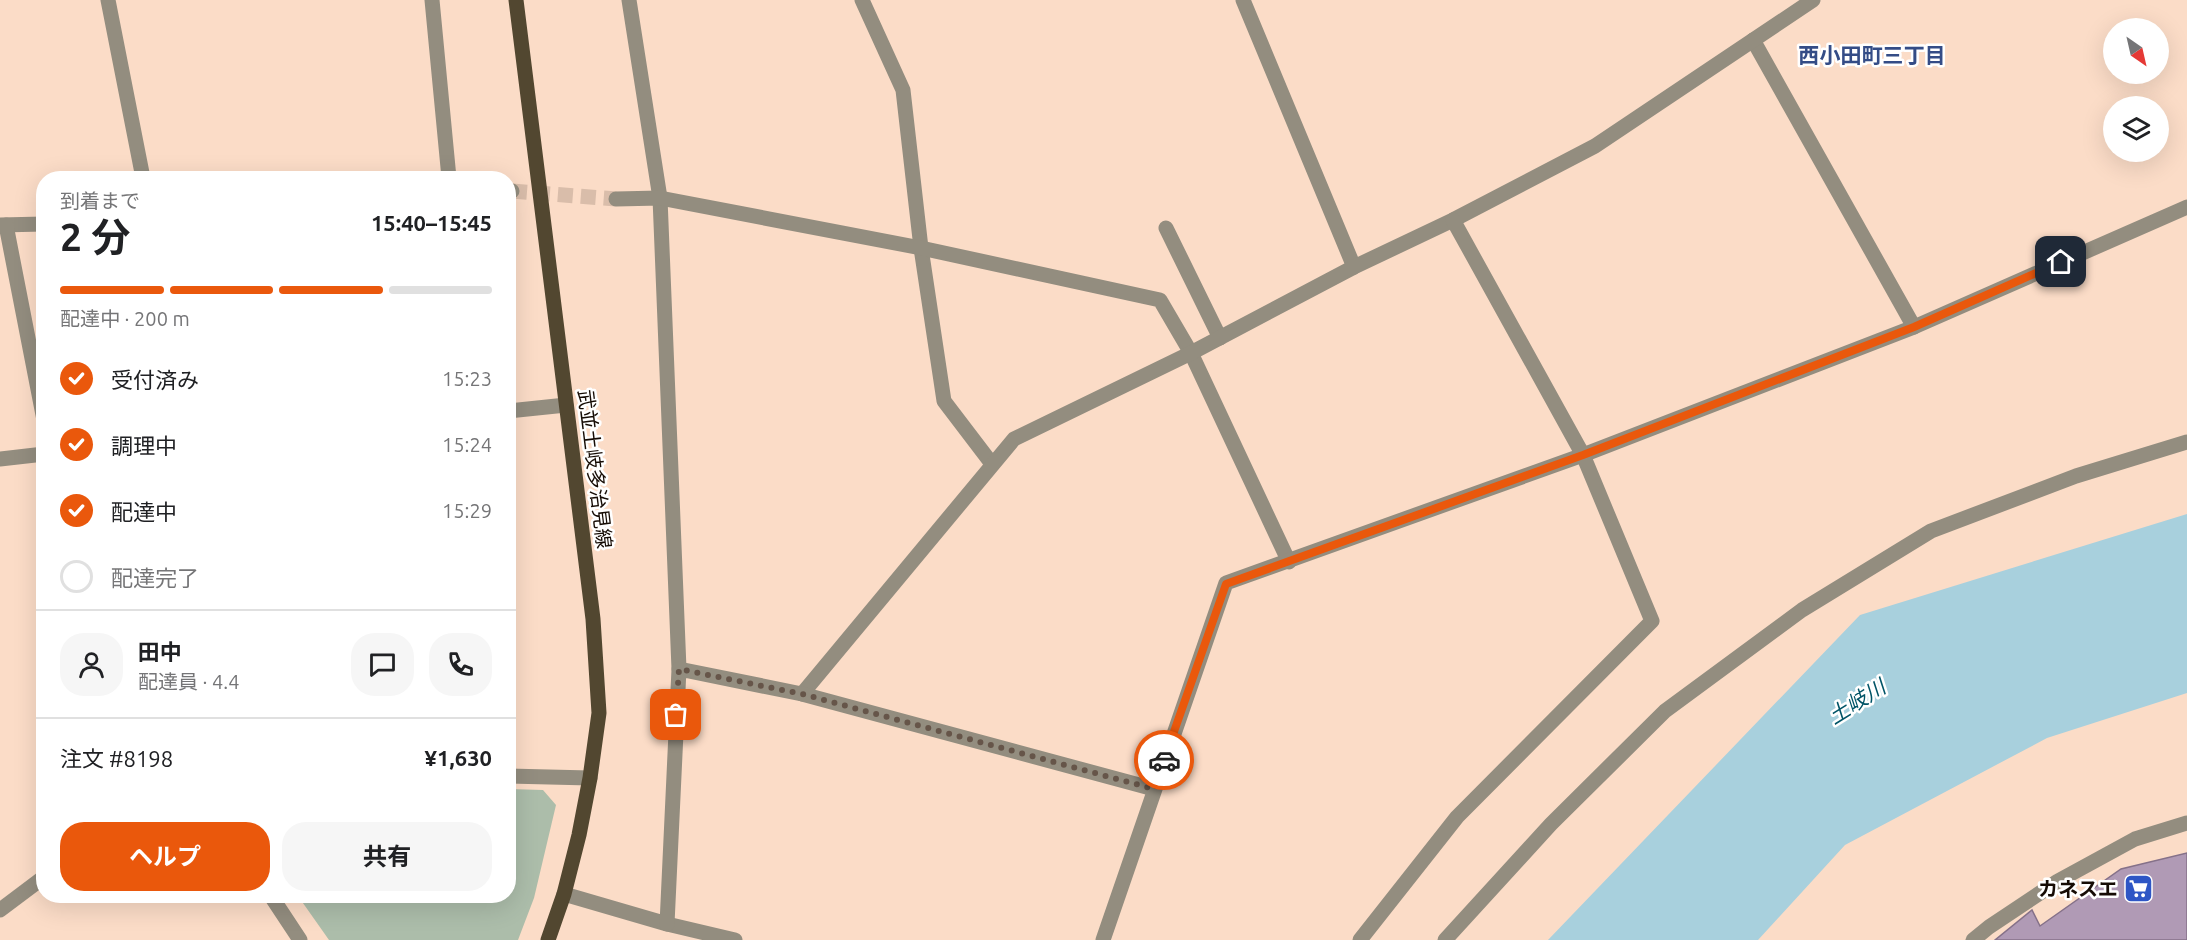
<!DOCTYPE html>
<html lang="ja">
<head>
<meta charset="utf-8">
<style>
  :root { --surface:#fff; --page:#f6f6f6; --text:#202124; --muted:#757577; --line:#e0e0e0; --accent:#ea580c }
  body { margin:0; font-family:Ubuntu,"Noto Sans JP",sans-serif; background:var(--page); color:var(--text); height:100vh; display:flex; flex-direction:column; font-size:22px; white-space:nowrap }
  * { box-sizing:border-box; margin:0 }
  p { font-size:20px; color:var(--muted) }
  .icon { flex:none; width:33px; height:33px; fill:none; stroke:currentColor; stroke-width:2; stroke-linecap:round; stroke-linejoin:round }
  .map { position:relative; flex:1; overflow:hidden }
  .details { position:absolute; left:36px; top:171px; width:480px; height:732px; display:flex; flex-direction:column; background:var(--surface); border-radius:24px; box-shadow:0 6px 24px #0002 }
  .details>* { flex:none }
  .needle { width:39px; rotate:146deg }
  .tools { position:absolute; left:2103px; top:18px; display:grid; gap:12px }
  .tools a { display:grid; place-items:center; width:66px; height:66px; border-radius:50%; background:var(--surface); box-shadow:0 6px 24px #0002; font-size:30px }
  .pin { position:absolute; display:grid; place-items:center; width:51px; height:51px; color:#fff; margin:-26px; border-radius:12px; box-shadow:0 3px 9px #0006 }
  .courier { position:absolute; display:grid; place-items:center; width:60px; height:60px; margin:-30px; border:4px solid #ea580c; border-radius:50%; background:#fff; color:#222; box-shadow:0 2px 8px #0007 }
  .head em { font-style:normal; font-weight:700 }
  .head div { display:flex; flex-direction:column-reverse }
  .head { display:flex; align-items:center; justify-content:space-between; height:102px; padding:0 24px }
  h1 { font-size:39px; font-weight:700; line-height:45px }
  .bar { display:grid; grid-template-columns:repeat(4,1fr); gap:9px 6px; align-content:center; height:72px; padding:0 24px }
  .bar i { height:8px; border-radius:4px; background:var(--line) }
  .bar .current { background:var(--accent) }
  .bar p { grid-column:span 4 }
  .line { display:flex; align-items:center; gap:15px; padding:0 24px; border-top:2px solid var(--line) }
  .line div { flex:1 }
  .round { display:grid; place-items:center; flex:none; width:63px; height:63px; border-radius:24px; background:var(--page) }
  ol { padding:0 24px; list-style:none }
  li { display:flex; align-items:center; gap:18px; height:66px }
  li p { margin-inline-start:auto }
  li .icon { padding:6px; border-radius:50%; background:var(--accent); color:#fff; stroke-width:4 }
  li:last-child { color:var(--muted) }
  li i { width:33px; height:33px; border:3px solid var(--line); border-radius:50% }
  .button { display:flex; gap:12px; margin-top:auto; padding:12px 24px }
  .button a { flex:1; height:69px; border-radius:24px; background:var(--accent); color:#fff; font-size:24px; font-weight:700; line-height:69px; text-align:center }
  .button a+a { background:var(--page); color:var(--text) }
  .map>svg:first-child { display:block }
</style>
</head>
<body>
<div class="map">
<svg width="2187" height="940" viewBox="0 0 2187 940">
  <rect width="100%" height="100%" fill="#fbdcc7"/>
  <polygon fill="#acbdaa" points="509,789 543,790 556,805 534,898 518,940 329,940 298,896 508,896"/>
  <polygon fill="#a8d0dd" points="2187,514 2187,693 2047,738 1845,845 1758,940 1548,940 1860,615"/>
  <polygon fill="#b09ab5" stroke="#857189" stroke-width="1.5" points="2187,853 2187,940 1995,940 2032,910 2040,926 2121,869"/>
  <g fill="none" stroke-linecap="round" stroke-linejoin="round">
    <polyline stroke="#d9bdaa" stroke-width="15" stroke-dasharray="15 8" stroke-linecap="butt" points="512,191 616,199"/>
    <g stroke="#938d7f" stroke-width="15">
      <polyline points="108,0 143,178"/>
      <polyline points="432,0 449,178"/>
      <polyline points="629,0 660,198 679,669"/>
      <polyline points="862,0 903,90 921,248 944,401 992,464"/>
      <polyline points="1243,0 1354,267"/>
      <polyline points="1753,40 1914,327"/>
      <polyline points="508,191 512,191"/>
      <polyline points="616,199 660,198 921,248 1160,300 1191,353 1289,562"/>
      <polyline points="0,225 44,224"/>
      <polyline points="6,225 44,420"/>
      <polyline points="1166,228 1220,338"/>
      <polyline points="508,411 566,405"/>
      <polyline points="0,459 44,454"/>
      <polyline points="802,694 1014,439 1191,353 1354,267 1453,220 1595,146 1813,0"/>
      <polyline points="508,776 590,778"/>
      <polyline points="564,894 667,924 735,940"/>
      <polyline points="271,896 300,940"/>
      <polyline points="0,910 44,877"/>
      <polyline points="667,924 679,669 802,694 1154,789"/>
      <polyline points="1103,940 1226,583 1583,455 1914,327 2187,207"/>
      <polyline points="1360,940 1457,817 1652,621 1583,455 1453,220"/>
      <polyline points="1445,940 1551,824 1665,711 1802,610 1931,531 2076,476 2187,442"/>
      <polyline points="1973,940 1989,927 2058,881 2135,839 2187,823"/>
    </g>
    <polyline stroke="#524730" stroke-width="15" points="516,0 593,619 599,713 590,778 579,835 564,894 548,940"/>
  </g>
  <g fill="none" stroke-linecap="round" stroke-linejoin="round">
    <polyline stroke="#665549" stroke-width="6" stroke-dasharray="0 10.8" points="676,715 679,669 802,694 1154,789 1164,760"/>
    <polyline stroke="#ea580c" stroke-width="8" points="1164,760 1226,584 1583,455 1914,327 2061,262"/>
  </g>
  <defs>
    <symbol id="supermarket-square" viewBox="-11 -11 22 22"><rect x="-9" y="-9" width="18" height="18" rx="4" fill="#2e56c5" stroke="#fff"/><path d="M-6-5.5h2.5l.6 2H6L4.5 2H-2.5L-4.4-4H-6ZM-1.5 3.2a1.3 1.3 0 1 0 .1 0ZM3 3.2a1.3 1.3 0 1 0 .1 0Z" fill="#fff"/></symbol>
  </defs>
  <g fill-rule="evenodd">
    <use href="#supermarket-square" x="2122" y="872" width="33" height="33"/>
  </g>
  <g text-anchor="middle" stroke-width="5" stroke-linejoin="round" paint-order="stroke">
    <g font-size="20" fill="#160c05" stroke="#fff">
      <text transform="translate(595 469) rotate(83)" y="7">武並土岐多治見線</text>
    </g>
    <g font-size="20" font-weight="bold" fill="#160c05" stroke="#fff" text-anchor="end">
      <text x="2118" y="896">カネスエ</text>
    </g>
    <g font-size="21" font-weight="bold" fill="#344c86" stroke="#fff">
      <text x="1872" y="63">西小田町三丁目</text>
    </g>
    <g font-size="21" font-style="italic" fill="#005467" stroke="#fff">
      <text transform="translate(1857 702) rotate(-32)" y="7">土岐川</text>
    </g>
  </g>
</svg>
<div class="tools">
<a><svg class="needle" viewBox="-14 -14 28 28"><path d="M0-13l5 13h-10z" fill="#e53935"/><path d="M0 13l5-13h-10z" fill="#757577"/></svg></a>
<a><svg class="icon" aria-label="layers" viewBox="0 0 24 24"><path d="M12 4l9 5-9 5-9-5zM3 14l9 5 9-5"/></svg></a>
</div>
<div class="pin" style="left:676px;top:715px;background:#ea580c"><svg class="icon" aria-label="bag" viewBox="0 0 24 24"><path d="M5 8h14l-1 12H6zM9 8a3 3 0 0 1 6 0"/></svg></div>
<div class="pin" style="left:2061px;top:262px;background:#1f2937"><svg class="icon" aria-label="home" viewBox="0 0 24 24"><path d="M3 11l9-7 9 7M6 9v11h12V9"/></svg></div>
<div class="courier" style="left:1164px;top:760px"><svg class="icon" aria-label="car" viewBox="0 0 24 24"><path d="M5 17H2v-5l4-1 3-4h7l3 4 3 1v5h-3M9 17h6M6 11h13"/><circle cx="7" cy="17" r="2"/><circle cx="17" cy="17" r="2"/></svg></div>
<section class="details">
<div class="head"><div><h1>2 分</h1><p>到着まで</p></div><em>15:40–15:45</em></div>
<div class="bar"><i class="current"></i><i class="current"></i><i class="current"></i><i></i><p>配達中 · 200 m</p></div>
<ol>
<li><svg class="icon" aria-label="check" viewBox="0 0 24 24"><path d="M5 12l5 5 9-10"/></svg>受付済み<p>15:23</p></li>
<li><svg class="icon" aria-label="check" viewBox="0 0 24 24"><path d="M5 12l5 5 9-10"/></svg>調理中<p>15:24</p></li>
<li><svg class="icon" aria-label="check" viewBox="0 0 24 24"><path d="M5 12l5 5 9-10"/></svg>配達中<p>15:29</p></li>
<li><i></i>配達完了</li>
</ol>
<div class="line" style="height:108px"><a class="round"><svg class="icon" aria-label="person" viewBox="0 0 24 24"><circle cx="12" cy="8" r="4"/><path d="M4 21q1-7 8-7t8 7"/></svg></a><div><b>田中</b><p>配達員 · 4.4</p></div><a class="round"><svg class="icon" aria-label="chat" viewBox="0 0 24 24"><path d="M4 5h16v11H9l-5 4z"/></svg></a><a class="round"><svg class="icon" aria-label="phone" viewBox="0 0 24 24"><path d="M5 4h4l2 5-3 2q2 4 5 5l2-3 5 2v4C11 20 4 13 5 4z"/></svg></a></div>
<div class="line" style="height:78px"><div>注文 #8198</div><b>¥1,630</b></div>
<div class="button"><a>ヘルプ</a><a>共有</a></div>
</section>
</div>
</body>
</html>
